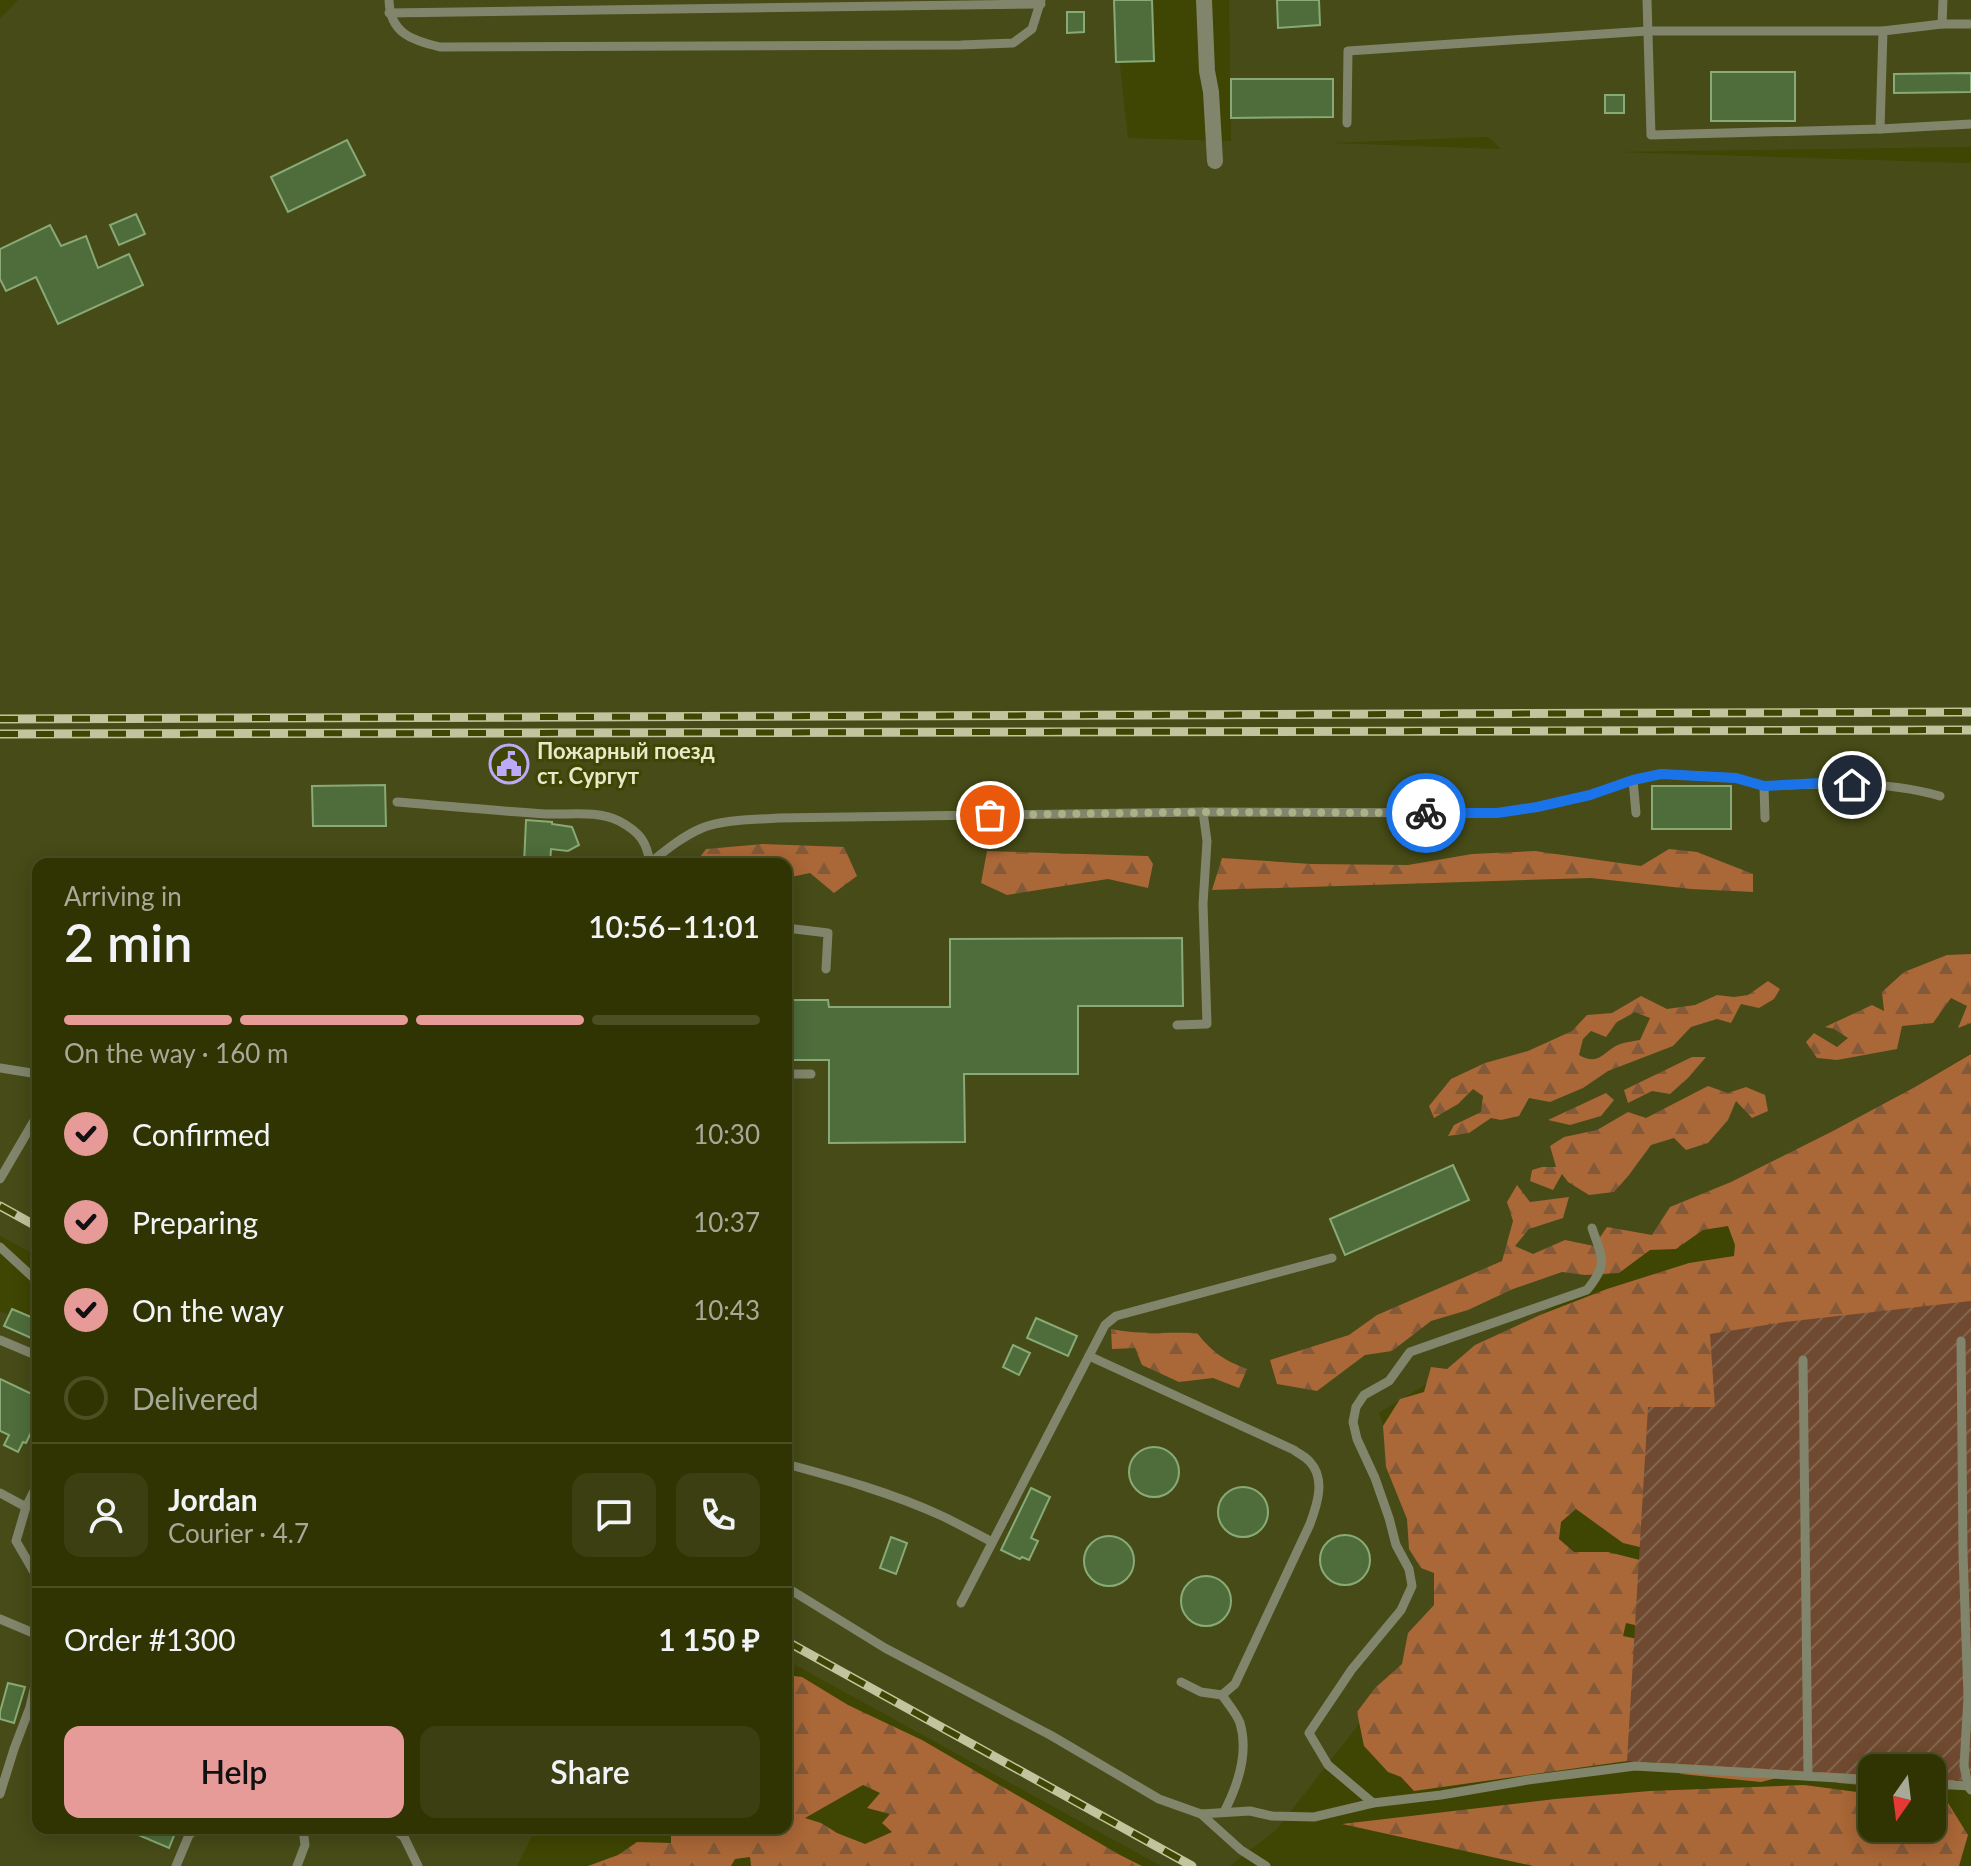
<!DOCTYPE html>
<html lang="en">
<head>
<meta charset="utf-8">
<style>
  :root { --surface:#2f3402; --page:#3b3f11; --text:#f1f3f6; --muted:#a7aa99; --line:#4a4f24; --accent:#e69b98 }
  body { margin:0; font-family:Lato,sans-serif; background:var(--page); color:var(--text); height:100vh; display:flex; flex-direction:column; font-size:30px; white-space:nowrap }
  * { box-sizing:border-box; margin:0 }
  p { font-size:26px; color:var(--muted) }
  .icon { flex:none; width:44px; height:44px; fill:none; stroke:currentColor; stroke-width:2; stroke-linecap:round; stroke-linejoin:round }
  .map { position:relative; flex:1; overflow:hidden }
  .drawer { position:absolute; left:32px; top:858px; width:760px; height:976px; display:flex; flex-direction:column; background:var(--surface); border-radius:16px; box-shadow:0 4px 20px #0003,0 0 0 2px var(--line) }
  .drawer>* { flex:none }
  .needle { width:52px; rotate:194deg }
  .buttons { position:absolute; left:1858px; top:1754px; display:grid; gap:16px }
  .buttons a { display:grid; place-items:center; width:88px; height:88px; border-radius:16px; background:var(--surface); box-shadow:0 4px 20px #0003,0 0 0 2px var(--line); font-size:40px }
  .pin { position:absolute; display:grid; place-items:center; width:68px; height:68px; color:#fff; margin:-34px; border:4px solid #fff; border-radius:50%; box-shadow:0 2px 8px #0007 }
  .courier { position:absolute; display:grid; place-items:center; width:80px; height:80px; margin:-40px; border:6px solid #1a73e8; border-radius:50%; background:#fff; color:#222; box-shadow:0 2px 10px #0007 }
  .headline em { font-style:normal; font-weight:600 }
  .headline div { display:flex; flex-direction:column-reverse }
  .headline { display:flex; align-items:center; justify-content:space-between; height:136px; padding:0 32px }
  h1 { font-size:52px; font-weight:600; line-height:60px }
  .bar { display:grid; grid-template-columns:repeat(4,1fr); gap:12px 8px; align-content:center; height:96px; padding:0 32px }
  .bar i { height:10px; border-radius:6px; background:var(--line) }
  .bar .selected { background:var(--accent) }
  .bar p { grid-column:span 4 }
  .line { display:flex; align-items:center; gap:20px; padding:0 32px; border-top:2px solid var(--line) }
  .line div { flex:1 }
  .round { display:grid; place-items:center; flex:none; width:84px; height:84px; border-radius:16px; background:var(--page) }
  ol { padding:0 32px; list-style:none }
  li { display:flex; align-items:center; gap:24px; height:88px }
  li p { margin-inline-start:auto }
  li .icon { padding:8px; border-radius:50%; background:var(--accent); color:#111; stroke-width:4 }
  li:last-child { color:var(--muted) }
  li i { width:44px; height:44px; border:4px solid var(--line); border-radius:50% }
  .cta { display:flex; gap:16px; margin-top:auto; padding:16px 32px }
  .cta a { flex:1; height:92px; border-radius:16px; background:var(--accent); color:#111; font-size:32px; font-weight:600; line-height:92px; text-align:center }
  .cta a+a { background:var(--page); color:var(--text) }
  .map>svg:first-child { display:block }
</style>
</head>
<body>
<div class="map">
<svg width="1971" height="1866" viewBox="0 0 1971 1866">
  <defs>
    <pattern id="forest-firs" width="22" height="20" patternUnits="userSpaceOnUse" patternTransform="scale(2)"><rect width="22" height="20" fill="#aa6737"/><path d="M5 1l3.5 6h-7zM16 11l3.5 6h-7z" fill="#825a39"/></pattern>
    <pattern id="garden-furrows" width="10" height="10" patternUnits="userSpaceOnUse" patternTransform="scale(2)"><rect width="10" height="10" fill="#704a30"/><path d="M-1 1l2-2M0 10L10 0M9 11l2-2" fill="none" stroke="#84644d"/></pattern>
  </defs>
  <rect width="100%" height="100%" fill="#3f4502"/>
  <g fill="#464b17" fill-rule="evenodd">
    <path d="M18 0H1113L1128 138 1231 141 1229 0H1971V147L1618 152 1971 163V1053L1379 1413 1452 1605 1277 1829 1230 1866H1161L786 1660V864H38V1256L0 1236V19ZM1488 137 1501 149 1333 143Z"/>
    <polygon points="12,1309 38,1320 38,1828 536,1828 517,1866 0,1866 0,1311 9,1315"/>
  </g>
  <g fill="url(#forest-firs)" fill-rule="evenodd">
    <polygon points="763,844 844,847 857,876 834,893 810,873 786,878 786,864 695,864 706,849"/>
    <polygon points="1669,849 1697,852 1753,874 1753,892 1691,889 1591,878 1212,890 1222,858 1311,864 1408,865 1472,854 1535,851 1641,866"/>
    <polygon points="987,851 1148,856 1153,864 1148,888 1108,879 1007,895 981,883"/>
    <polygon points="1971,954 1971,1023 1958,1028 1967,1006 1951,998 1933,1023 1902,1026 1897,1049 1837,1060 1817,1058 1806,1042 1814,1033 1837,1047 1848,1038 1834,1029 1825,1027 1872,1005 1884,1011 1882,992 1904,972 1947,955"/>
    <path d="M1768 981 1780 989 1774 999 1759 1008 1741 1004 1731 1023 1717 1019 1691 1027 1673 1046 1608 1071 1583 1088 1550 1102 1529 1098 1519 1116 1501 1120 1491 1118 1469 1133 1448 1136 1454 1125 1481 1112 1483 1096 1473 1089 1458 1104 1434 1118 1429 1106 1451 1079 1485 1063 1528 1051 1572 1031 1587 1015 1612 1013 1641 996 1667 1009 1695 1005 1717 995 1734 997 1748 995ZM1635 1012 1650 1018 1640 1040C1634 1041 1626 1042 1620 1044 1604 1050 1600 1067 1579 1055L1583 1039 1591 1031 1606 1037 1617 1022Z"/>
    <path d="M1971 1054V1750L1962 1773 1945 1790 1932 1789V1768H1872V1786L1839 1783 1809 1770 1761 1782 1681 1774 1653 1759 1641 1740 1627 1761 1414 1791 1401 1777 1388 1772 1364 1746 1357 1712 1375 1688 1402 1664 1408 1633 1434 1605V1573L1421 1568 1409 1549 1407 1519 1386 1467 1383 1426 1400 1399 1424 1392 1431 1367 1447 1369 1475 1345 1540 1315 1607 1289 1689 1263 1734 1256 1735 1245 1728 1226 1703 1230 1676 1249 1650 1250 1619 1273 1585 1275 1562 1272 1513 1289 1468 1310 1431 1321 1392 1351 1365 1355 1317 1391 1277 1384 1270 1360 1349 1335 1377 1315 1502 1261 1513 1221 1507 1202 1517 1185 1530 1202 1569 1197 1563 1218 1529 1229 1515 1246 1533 1254 1565 1240 1594 1246 1607 1227 1652 1235 1670 1207 1731 1182 1833 1131 1915 1087ZM1735 1393 1652 1642 1623 1636 1626 1623 1653 1629 1644 1561 1608 1552H1574L1559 1539 1561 1522 1576 1509 1623 1543 1648 1549Z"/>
    <polygon points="1692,1057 1706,1057 1688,1078 1670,1094 1652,1091 1628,1103 1624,1090"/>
    <polygon points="1708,1086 1728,1093 1746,1087 1765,1095 1768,1111 1752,1118 1736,1101 1728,1120 1708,1143 1686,1150 1674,1138 1651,1145 1629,1175 1614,1192 1589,1195 1568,1182 1562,1174 1553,1190 1530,1181 1532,1170 1542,1167 1556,1167 1550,1146 1564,1137 1597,1130 1628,1112 1646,1118"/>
    <polygon points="1606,1093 1614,1100 1601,1116 1570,1125 1548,1120"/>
    <path d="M1111 1329C1139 1335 1168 1332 1197 1333 1213 1353 1224 1360 1247 1369L1239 1388 1213 1378 1179 1382 1142 1365 1135 1348 1112 1349Z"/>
    <path d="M786 1675 802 1677 848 1705 922 1740 1120 1855 1142 1866H751L750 1857 735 1859 731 1866H588L618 1855 637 1842 671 1843V1828H786ZM863 1785 880 1793 867 1808 890 1814 882 1823 892 1832 865 1844 837 1833 821 1823 805 1818Z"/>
    <polygon points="1804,1785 1872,1794 1872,1828 1932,1828 1932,1801 1948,1803 1968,1835 1959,1866 1533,1866 1342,1824 1555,1799 1650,1791"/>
  </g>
  <polygon fill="url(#garden-furrows)" points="1971,1301 1971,1781 1932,1779 1932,1768 1872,1768 1872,1775 1627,1761 1648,1407 1715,1407 1710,1334 1785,1322"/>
  <g fill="#4e6d3b" stroke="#89aa76" stroke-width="2">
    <polygon points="1114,0 1152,0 1154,61 1116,62"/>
    <polygon points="1277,0 1319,0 1320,25 1278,28"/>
    <polygon points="1067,12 1084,12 1084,32 1067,33"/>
    <rect x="1711" y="72" width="84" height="49"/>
    <polygon points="1971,73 1971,92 1894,93 1894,74"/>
    <polygon points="1231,79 1333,79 1333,117 1231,118"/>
    <rect x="1605" y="95" width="19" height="18"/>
    <polygon points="347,140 365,175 288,212 271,177"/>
    <polygon points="136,214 145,234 119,245 110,225"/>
    <polygon points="50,225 61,246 86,236 98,268 129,254 143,285 58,324 36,277 6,291 0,279 0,249"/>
    <polygon points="385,785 386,826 313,826 312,786"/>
    <rect x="1652" y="786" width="79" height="43"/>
    <polygon points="526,820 552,822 552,824 572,827 579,845 568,851 551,849 550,864 524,864"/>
    <polygon points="1182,938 1183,1006 1078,1006 1078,1074 964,1074 965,1142 829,1143 829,1060 786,1060 786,1000 828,1000 829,1007 950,1007 950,939"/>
    <polygon points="1453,1165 1469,1200 1345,1255 1330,1219"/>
    <polygon points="12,1309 38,1320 38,1341 4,1326"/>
    <polygon points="1036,1318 1077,1336 1068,1356 1027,1338"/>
    <polygon points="1013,1345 1030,1353 1019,1375 1003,1367"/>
    <polygon points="0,1379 38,1397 38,1418 26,1443 23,1442 18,1452 4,1445 9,1435 0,1431"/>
    <circle cx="1154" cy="1472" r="25"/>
    <circle cx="1243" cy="1512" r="25"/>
    <polygon points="1031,1488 1050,1497 1031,1538 1038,1541 1029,1560 1022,1557 1020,1559 1001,1550"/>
    <circle cx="1345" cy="1560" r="25"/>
    <circle cx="1109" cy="1561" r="25"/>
    <polygon points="891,1537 907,1543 896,1574 880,1568"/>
    <circle cx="1206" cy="1601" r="25"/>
    <polygon points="8,1683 25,1687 14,1723 0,1719 0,1712"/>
    <polygon points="122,1828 177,1828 169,1848"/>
  </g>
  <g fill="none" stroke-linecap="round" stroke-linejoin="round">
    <g stroke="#81856b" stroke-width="9">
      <path d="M389 0C390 33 411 40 440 47L961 45 1013 43 1032 29 1041 0"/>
      <polyline points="1647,0 1651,135 1880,129 1971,124"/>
      <polyline points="389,13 1041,4"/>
      <polyline points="1942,24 1943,0"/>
      <polyline points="1347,123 1348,51 1647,31 1883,31 1942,24 1971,24"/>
      <polyline points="1880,129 1883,31"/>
      <polyline points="1633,780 1636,813"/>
      <path d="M1764 786C1822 783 1884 780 1940 796"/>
      <path d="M397 802C447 806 496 811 546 814 570 815 597 810 619 821 640 832 647 842 650 864"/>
      <path d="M650 863C666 850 683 836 702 828 726 819 753 820 778 818L1203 812 1497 813 1537 807 1590 795 1633 780 1661 774 1736 778 1764 786 1765 818"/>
      <polyline points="786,928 828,933 826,969"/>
      <polyline points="1177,1025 1207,1024 1203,904 1207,841 1203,812"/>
      <polyline points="0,1068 38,1074"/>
      <polyline points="786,1074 811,1074"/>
      <polyline points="0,1179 38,1114"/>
      <polyline points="0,1247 38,1282"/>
      <polyline points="0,1340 38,1356"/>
      <polyline points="1961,1341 1963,1553 1968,1697 1964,1766 1968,1786 1971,1790"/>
      <path d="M1089 1356 1294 1450C1299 1454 1306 1457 1310 1462 1326 1479 1317 1505 1310 1524L1235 1684 1222 1695 1201 1692 1181 1682"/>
      <polyline points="1803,1360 1808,1776"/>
      <path d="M786 1464C839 1478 892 1493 942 1516 959 1524 975 1533 992 1542"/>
      <polyline points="38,1483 26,1507 16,1541 38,1579"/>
      <polyline points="0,1493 26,1507"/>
      <polyline points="786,1587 885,1648 1052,1736 1159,1799 1201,1814 1241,1850 1266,1866"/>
      <polyline points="961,1603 1105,1325 1116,1316 1332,1258"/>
      <polyline points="0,1619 38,1635"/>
      <path d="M1222 1695C1228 1704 1237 1714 1240 1723 1249 1753 1238 1785 1224 1812"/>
      <polyline points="1932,1784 1971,1786"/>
      <polyline points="0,1794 14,1749 30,1707 38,1672"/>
      <path d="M1373 1803 1328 1765 1309 1733 1352 1669 1401 1610 1412 1586 1409 1569 1396 1545 1389 1518 1375 1478 1357 1439 1353 1422 1356 1407 1364 1395 1389 1381 1410 1352 1587 1290C1609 1263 1602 1258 1592 1228"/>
      <polyline points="1201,1814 1250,1811 1272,1816 1314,1817 1373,1803 1441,1795 1528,1780 1635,1766 1872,1780"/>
      <polyline points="393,1828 404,1837 418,1866"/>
      <polyline points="176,1866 189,1835 197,1828"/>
      <polyline points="297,1866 305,1845 303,1828"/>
    </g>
    <polyline stroke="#81856b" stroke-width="16" points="1204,0 1207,71 1211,92 1215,161"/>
    <defs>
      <g id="rail">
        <polyline points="0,719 1971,712"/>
        <polyline points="0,734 1971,730"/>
        <polyline points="0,1206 38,1227"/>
        <polyline points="786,1641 1192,1866"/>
      </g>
    </defs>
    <use href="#rail" stroke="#c0c59e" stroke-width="9"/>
    <use href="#rail" stroke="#3f4502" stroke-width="6" stroke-dasharray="18" stroke-linecap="butt"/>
  </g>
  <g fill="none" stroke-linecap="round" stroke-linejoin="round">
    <polyline stroke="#abb085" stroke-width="8" stroke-dasharray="0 14.4" points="990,815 1203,812 1426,813"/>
    <polyline stroke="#1a73e8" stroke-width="10" points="1426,813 1497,813 1537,807 1590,795 1633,780 1661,774 1736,778 1764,786 1820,783 1852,785"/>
  </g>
  <defs>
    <symbol id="civic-ring" viewBox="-11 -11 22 22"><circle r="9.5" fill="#3f4502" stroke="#bcaaf6" stroke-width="1.5"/><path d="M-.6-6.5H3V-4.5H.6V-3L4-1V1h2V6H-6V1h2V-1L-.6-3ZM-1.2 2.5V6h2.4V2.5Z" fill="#bcaaf6"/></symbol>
  </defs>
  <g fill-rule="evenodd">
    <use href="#civic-ring" x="487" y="742" width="44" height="44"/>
  </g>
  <g text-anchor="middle" stroke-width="6" stroke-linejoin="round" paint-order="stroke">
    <g font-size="22" font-weight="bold" fill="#e5eacb" stroke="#3f4502" text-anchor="start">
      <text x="537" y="759">Пожарный поезд<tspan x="537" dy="25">ст. Сургут</tspan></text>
    </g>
  </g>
</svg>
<div class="buttons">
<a><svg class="needle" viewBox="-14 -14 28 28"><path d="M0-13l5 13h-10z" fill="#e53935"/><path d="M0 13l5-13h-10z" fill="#a7aa99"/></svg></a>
</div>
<div class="pin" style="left:990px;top:815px;background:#ea580c"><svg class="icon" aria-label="bag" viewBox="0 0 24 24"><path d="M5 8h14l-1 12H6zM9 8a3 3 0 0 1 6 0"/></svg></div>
<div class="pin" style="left:1852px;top:785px;background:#1f2937"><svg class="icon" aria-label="home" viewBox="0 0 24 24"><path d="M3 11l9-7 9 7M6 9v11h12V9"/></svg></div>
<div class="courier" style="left:1426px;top:813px"><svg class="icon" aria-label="bike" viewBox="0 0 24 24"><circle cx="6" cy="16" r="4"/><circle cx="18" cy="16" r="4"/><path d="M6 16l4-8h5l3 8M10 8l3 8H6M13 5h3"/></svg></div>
<section class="drawer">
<div class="headline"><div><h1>2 min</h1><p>Arriving in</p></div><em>10:56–11:01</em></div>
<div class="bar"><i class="selected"></i><i class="selected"></i><i class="selected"></i><i></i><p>On the way · 160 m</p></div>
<ol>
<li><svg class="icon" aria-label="check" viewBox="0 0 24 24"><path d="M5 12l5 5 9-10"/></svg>Confirmed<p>10:30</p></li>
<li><svg class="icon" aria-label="check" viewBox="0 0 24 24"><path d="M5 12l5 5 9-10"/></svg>Preparing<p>10:37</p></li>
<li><svg class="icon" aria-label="check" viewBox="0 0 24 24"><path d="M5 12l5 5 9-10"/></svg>On the way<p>10:43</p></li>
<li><i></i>Delivered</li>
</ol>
<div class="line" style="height:144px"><a class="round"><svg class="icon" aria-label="person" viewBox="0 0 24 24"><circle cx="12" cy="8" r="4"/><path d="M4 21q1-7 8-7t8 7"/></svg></a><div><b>Jordan</b><p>Courier · 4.7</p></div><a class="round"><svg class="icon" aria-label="chat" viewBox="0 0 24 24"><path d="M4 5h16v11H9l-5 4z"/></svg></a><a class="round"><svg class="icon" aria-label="phone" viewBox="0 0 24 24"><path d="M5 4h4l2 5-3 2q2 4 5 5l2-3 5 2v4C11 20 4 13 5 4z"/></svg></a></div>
<div class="line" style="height:104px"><div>Order #1300</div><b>1 150 ₽</b></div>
<div class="cta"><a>Help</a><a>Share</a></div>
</section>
</div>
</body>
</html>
